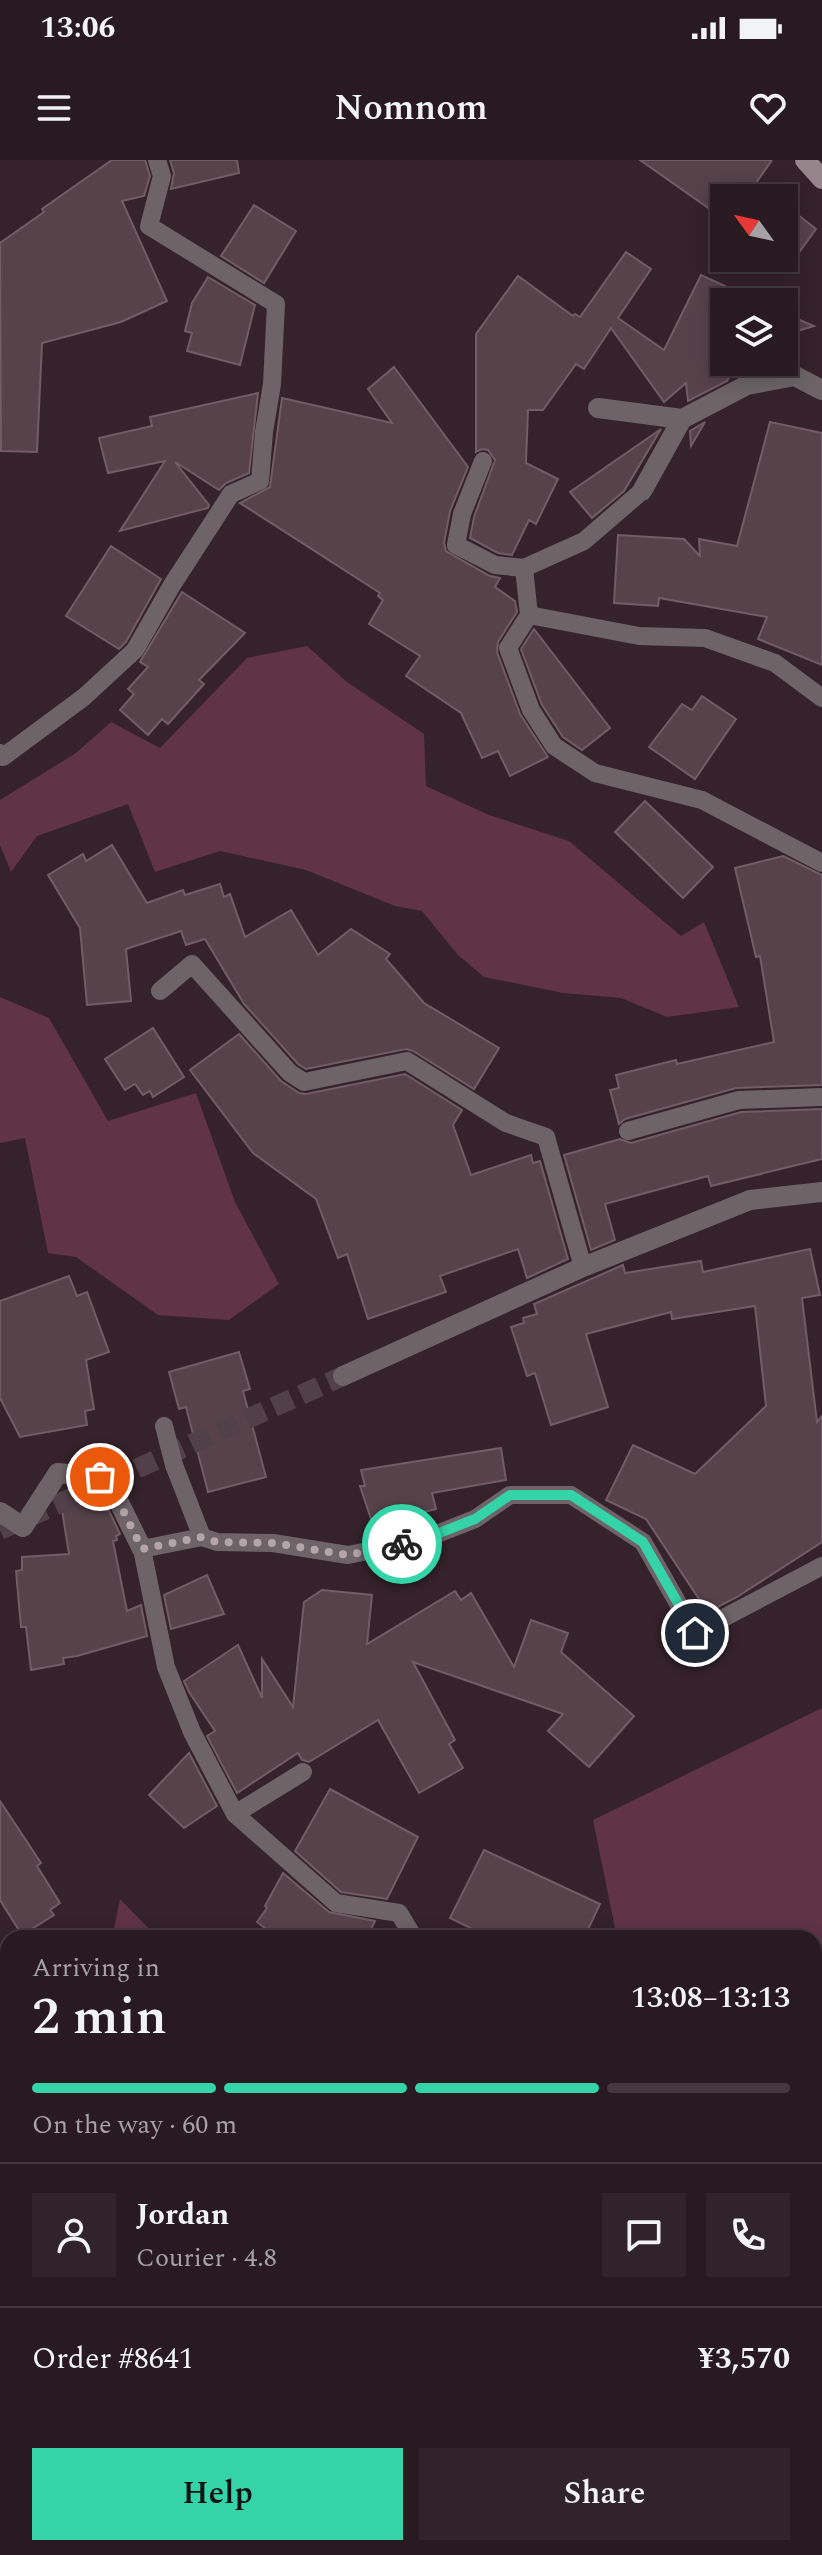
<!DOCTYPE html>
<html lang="en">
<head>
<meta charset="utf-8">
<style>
  :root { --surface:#281a20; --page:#302329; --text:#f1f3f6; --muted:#a5a1a5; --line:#44383e; --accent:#34d4a8 }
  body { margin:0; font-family:Spectral,serif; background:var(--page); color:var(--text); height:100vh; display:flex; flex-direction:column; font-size:30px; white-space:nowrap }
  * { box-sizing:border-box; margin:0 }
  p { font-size:26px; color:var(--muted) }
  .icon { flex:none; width:44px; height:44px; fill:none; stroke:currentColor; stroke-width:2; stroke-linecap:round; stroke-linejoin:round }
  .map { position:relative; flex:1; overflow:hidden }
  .drawer { position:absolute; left:0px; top:1770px; width:822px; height:626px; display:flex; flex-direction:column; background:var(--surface); border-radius:24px 24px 0 0; box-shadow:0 4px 20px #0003,0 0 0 2px var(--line) }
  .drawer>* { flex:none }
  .needle { width:52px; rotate:303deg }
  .buttons { position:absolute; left:710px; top:24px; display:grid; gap:16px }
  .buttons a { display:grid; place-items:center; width:88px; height:88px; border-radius:0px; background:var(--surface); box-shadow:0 4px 20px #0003,0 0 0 2px var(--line); font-size:40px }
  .pin { position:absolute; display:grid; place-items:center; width:68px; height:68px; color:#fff; margin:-34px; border:4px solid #fff; border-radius:50%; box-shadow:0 2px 8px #0007 }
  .courier { position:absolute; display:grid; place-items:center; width:80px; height:80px; margin:-40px; border:6px solid #34d4a8; border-radius:50%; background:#fff; color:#222; box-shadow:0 2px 10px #0007 }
  .head em { font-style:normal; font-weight:600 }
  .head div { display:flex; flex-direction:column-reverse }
  .head { display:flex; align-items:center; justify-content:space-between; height:136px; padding:0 32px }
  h1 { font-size:52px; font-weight:600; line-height:60px }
  .bar { display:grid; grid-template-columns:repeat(4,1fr); gap:12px 8px; align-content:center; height:96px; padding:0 32px }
  .bar i { height:10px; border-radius:6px; background:var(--line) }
  .bar .current { background:var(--accent) }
  .bar p { grid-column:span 4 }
  .line { display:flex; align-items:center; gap:20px; padding:0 32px; border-top:2px solid var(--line) }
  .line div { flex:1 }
  .round { display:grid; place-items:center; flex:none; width:84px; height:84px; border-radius:0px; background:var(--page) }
  .cta { display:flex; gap:16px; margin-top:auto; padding:16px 32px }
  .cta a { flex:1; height:92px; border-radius:0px; background:var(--accent); color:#111; font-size:32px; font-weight:600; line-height:92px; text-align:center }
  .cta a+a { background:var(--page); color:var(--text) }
  .status { display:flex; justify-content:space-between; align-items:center; height:56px; padding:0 40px; background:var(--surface); direction:ltr }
  .status svg { height:22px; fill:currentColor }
  header { display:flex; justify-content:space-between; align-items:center; height:104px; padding:0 32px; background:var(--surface); font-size:36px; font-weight:600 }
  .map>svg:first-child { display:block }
</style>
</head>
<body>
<div class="status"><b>13:06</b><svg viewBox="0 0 49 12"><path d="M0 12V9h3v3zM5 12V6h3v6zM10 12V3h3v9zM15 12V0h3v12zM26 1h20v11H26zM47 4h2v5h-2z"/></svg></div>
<header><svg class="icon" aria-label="menu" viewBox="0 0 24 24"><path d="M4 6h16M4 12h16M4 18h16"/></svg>Nomnom<svg class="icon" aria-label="heart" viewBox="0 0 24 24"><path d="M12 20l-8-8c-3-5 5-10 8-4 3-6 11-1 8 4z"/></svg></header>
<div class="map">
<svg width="822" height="2395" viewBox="0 0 822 2395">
  <rect width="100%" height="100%" fill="#35222a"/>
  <g fill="#603347">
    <polygon points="307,486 347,522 424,574 426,626 489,655 569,681 681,776 704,762 739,847 667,857 621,838 563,833 484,817 457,794 422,751 395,746 306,710 220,691 155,712 128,644 37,676 11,712 0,685 0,640 76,593 111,562 160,588 247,498"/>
    <polygon points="0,837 49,858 108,961 196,933 235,1042 279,1124 229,1160 158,1155 76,1097 48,1093 25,978 0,983"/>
    <polygon points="822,1548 822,2395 748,2395 747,2388 814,2388 814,1778 617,1778 593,1660"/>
    <polygon points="120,1739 158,1778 112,1778"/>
  </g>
  <g fill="#57424a" stroke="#725c65" stroke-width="2">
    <polygon points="112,0 145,0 150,16 144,36 122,41 167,141 121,162 42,183 37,292 1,291 0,83 44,52 42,49"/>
    <polygon points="170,0 237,0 239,13 171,29 174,13"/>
    <polygon points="640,0 772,0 756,23 776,38 724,38 724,59"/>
    <polygon points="784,44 816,69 790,105 779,98 784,98"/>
    <polygon points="254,45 296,71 264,123 221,96"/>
    <polygon points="626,92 651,109 618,158 664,190 701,115 760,142 724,142 724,202 737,202 727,221 688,241 686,223 664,242 611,168 584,209 576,204 543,250 528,250 526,303 558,319 536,364 529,360 512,395 498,393 470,378 474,357 495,300 488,290 482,289 476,292 476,174 518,116 573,156 575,154 580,157"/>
    <polygon points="208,117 255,145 240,205 187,191 192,173 185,171 192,143"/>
    <polygon points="784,153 814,166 784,175"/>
    <polygon points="394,207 468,307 450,351 444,383 446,391 490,416 500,418 495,427 515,441 517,452 498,482 497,492 520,554 548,597 510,616 498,591 482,598 461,553 406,516 420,496 369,464 383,440 378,436 380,433 240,343 270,327 282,238 392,263 368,229"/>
    <polygon points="258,233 249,313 226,323 219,330 175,302 209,345 208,348 120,371 165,301 108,313 99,278 152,266 150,257"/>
    <polygon points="705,262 691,286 690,271"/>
    <polygon points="770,262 822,273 822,505 758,479 767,457 659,438 658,446 614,443 618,375 684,379 700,396 699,379 737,386"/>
    <polygon points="661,269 624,331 592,358 570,332"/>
    <polygon points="111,386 161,419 126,482 119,489 66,456"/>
    <polygon points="182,432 245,473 199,520 204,524 168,564 162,559 148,575 120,550 134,534 128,529 148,507 140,502"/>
    <polygon points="534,469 610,568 582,590 563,577 542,545 521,489"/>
    <polygon points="702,536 736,559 695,619 649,587 682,544 692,550"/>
    <polygon points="645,641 713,707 683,738 615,672"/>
    <polygon points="112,685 147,743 183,730 185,735 220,724 224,737 230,734 245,777 291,750 318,795 351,769 390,794 386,799 424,843 499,888 474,929 413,891 406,889 306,909 298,904 244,844 205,779 186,785 181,771 126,789 131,841 87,845 80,768 48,715 83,694 86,701"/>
    <polygon points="783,696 822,715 822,925 736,928 625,959 619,964 610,930 619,928 616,915 676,900 677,904 774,882 760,796 756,797 735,708"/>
    <polygon points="153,868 184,917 153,937 150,931 143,935 135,924 125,930 105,899"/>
    <polygon points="239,874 281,921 299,933 306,934 405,914 462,950 453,965 471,1015 531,995 533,1003 540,1001 568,1099 527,1118 518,1089 440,1116 446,1132 368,1159 347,1094 338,1098 316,1039 253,993 190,910"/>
    <polygon points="822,949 822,999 711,1026 708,1016 605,1044 615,1080 591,1090 564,995 620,979 631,983 741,952"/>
    <polygon points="810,1089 820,1135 802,1138 817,1262 822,1256 822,1382 737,1437 714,1449 711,1444 705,1448 646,1359 606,1340 633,1285 695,1314 766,1246 755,1146 672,1159 671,1152 586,1174 608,1247 551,1265 535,1213 527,1216 511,1167 524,1163 523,1158 537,1154 534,1144 623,1105 625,1113 701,1101 703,1112"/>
    <polygon points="69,1116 77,1136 87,1132 109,1192 86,1200 94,1249 85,1251 87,1265 20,1277 0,1238 0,1141"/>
    <polygon points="239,1192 250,1229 243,1231 266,1317 208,1332 186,1247 179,1249 169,1212"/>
    <polygon points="501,1288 506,1320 432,1333 436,1349 373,1365 360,1326 365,1326 361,1310"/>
    <polygon points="99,1336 103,1338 120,1374 116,1376 117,1380 113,1381 127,1451 141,1445 147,1476 77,1496 63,1498 64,1504 31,1510 26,1467 21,1467 16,1411 22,1410 22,1397 69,1394 61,1344"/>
    <polygon points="207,1415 224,1454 171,1469 164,1435"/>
    <polygon points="322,1430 372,1435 367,1484 455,1431 461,1440 471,1433 514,1507 531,1460 568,1473 561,1492 634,1556 589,1607 548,1571 563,1554 413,1502 455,1580 449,1584 463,1608 419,1633 378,1560 309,1602 302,1600 298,1593 237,1633 207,1576 215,1571 189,1532 184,1521 238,1485 262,1538 262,1499 293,1547 304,1442"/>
    <polygon points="189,1593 217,1646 184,1668 149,1635"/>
    <polygon points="330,1629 418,1677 387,1739 341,1732 295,1691"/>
    <polygon points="0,1641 41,1703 37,1706 60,1743 50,1750 54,1755 22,1775 0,1740"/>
    <polygon points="484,1690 600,1744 584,1778 491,1778 450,1758"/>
    <polygon points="283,1713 329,1752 375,1761 367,1778 278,1778 257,1762 267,1748 265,1746"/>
  </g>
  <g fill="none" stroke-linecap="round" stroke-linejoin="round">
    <polyline stroke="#524048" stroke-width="20" stroke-dasharray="20 10" stroke-linecap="butt" points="0,1370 343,1216"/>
    <g stroke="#6e6468" stroke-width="18">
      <polyline points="483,301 462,354 456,385 495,405 524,408 584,381 642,331"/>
      <polyline points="524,408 529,455 508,488 531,550 554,586 595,613 702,640 822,703"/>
      <polyline points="529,455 639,476 705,478 775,503 822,538"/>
      <polyline points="0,593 3,597 84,537 135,490 172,425 231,334 260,321 264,272 272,224 276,144 149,66 162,16 157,0"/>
      <polyline points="160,831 192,804 290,913 304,922 407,901 506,963 546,977 583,1107"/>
      <polyline points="628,971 739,940 822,937"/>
      <polyline points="164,1266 174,1305 202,1377 217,1382 273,1383 348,1395 419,1381 475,1359 510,1335 571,1335 643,1382 695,1473 822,1406"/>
      <polyline points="202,1377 142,1389 166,1507 192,1572 235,1654"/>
      <polyline points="303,1612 235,1654 336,1743 399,1753 414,1778"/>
      <polyline points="524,2388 528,2395"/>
      <polyline points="290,2395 301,2388"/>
      <polyline points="480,2395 486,2388"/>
    </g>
    <g stroke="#6e6468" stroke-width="20">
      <polyline points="598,248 682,259 747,225 795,216 822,230"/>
      <polyline points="642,331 682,259"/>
      <polyline points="343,1216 583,1107 750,1040 822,1032"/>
      <polyline points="0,1352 23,1367 58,1313 100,1317 113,1330 142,1389"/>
      <polyline points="0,1813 8,1825"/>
      <polyline points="365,2388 370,2395"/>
    </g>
    <polyline stroke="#96868c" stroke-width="20" points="805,0 822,19"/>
  </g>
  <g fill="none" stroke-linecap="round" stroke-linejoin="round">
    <polyline stroke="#b4a5aa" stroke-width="8" stroke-dasharray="0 14.4" points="100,1317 113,1330 142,1389 202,1377 217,1382 273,1383 348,1395 402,1384"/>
    <polyline stroke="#34d4a8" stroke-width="10" points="402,1384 419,1381 475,1359 510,1335 571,1335 643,1382 695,1473"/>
  </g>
</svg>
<div class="buttons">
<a><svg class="needle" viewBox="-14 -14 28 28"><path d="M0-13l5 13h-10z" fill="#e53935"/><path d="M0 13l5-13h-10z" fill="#a5a1a5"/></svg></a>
<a><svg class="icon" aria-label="layers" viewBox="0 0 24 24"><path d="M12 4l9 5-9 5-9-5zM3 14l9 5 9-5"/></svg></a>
</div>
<div class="pin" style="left:100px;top:1317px;background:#ea580c"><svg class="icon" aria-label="bag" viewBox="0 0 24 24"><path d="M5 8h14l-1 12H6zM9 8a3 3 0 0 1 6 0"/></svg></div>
<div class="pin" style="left:695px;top:1473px;background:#1f2937"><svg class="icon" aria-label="home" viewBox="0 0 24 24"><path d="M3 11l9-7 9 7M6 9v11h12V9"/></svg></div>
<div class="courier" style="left:402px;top:1384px"><svg class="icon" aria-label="bike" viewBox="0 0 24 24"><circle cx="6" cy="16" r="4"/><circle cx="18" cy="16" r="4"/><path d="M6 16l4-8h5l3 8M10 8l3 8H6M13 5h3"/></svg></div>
<section class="drawer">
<div class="head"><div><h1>2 min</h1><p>Arriving in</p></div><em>13:08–13:13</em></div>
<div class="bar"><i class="current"></i><i class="current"></i><i class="current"></i><i></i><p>On the way · 60 m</p></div>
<div class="line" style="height:144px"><a class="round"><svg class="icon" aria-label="person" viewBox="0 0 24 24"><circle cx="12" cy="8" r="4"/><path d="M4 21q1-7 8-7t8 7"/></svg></a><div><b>Jordan</b><p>Courier · 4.8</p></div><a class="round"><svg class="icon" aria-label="chat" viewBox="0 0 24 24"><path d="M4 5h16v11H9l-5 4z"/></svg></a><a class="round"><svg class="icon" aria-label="phone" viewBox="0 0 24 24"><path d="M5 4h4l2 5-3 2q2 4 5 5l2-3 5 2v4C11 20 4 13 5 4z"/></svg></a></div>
<div class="line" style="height:104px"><div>Order #8641</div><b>¥3,570</b></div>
<div class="cta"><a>Help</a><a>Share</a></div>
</section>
</div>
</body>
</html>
